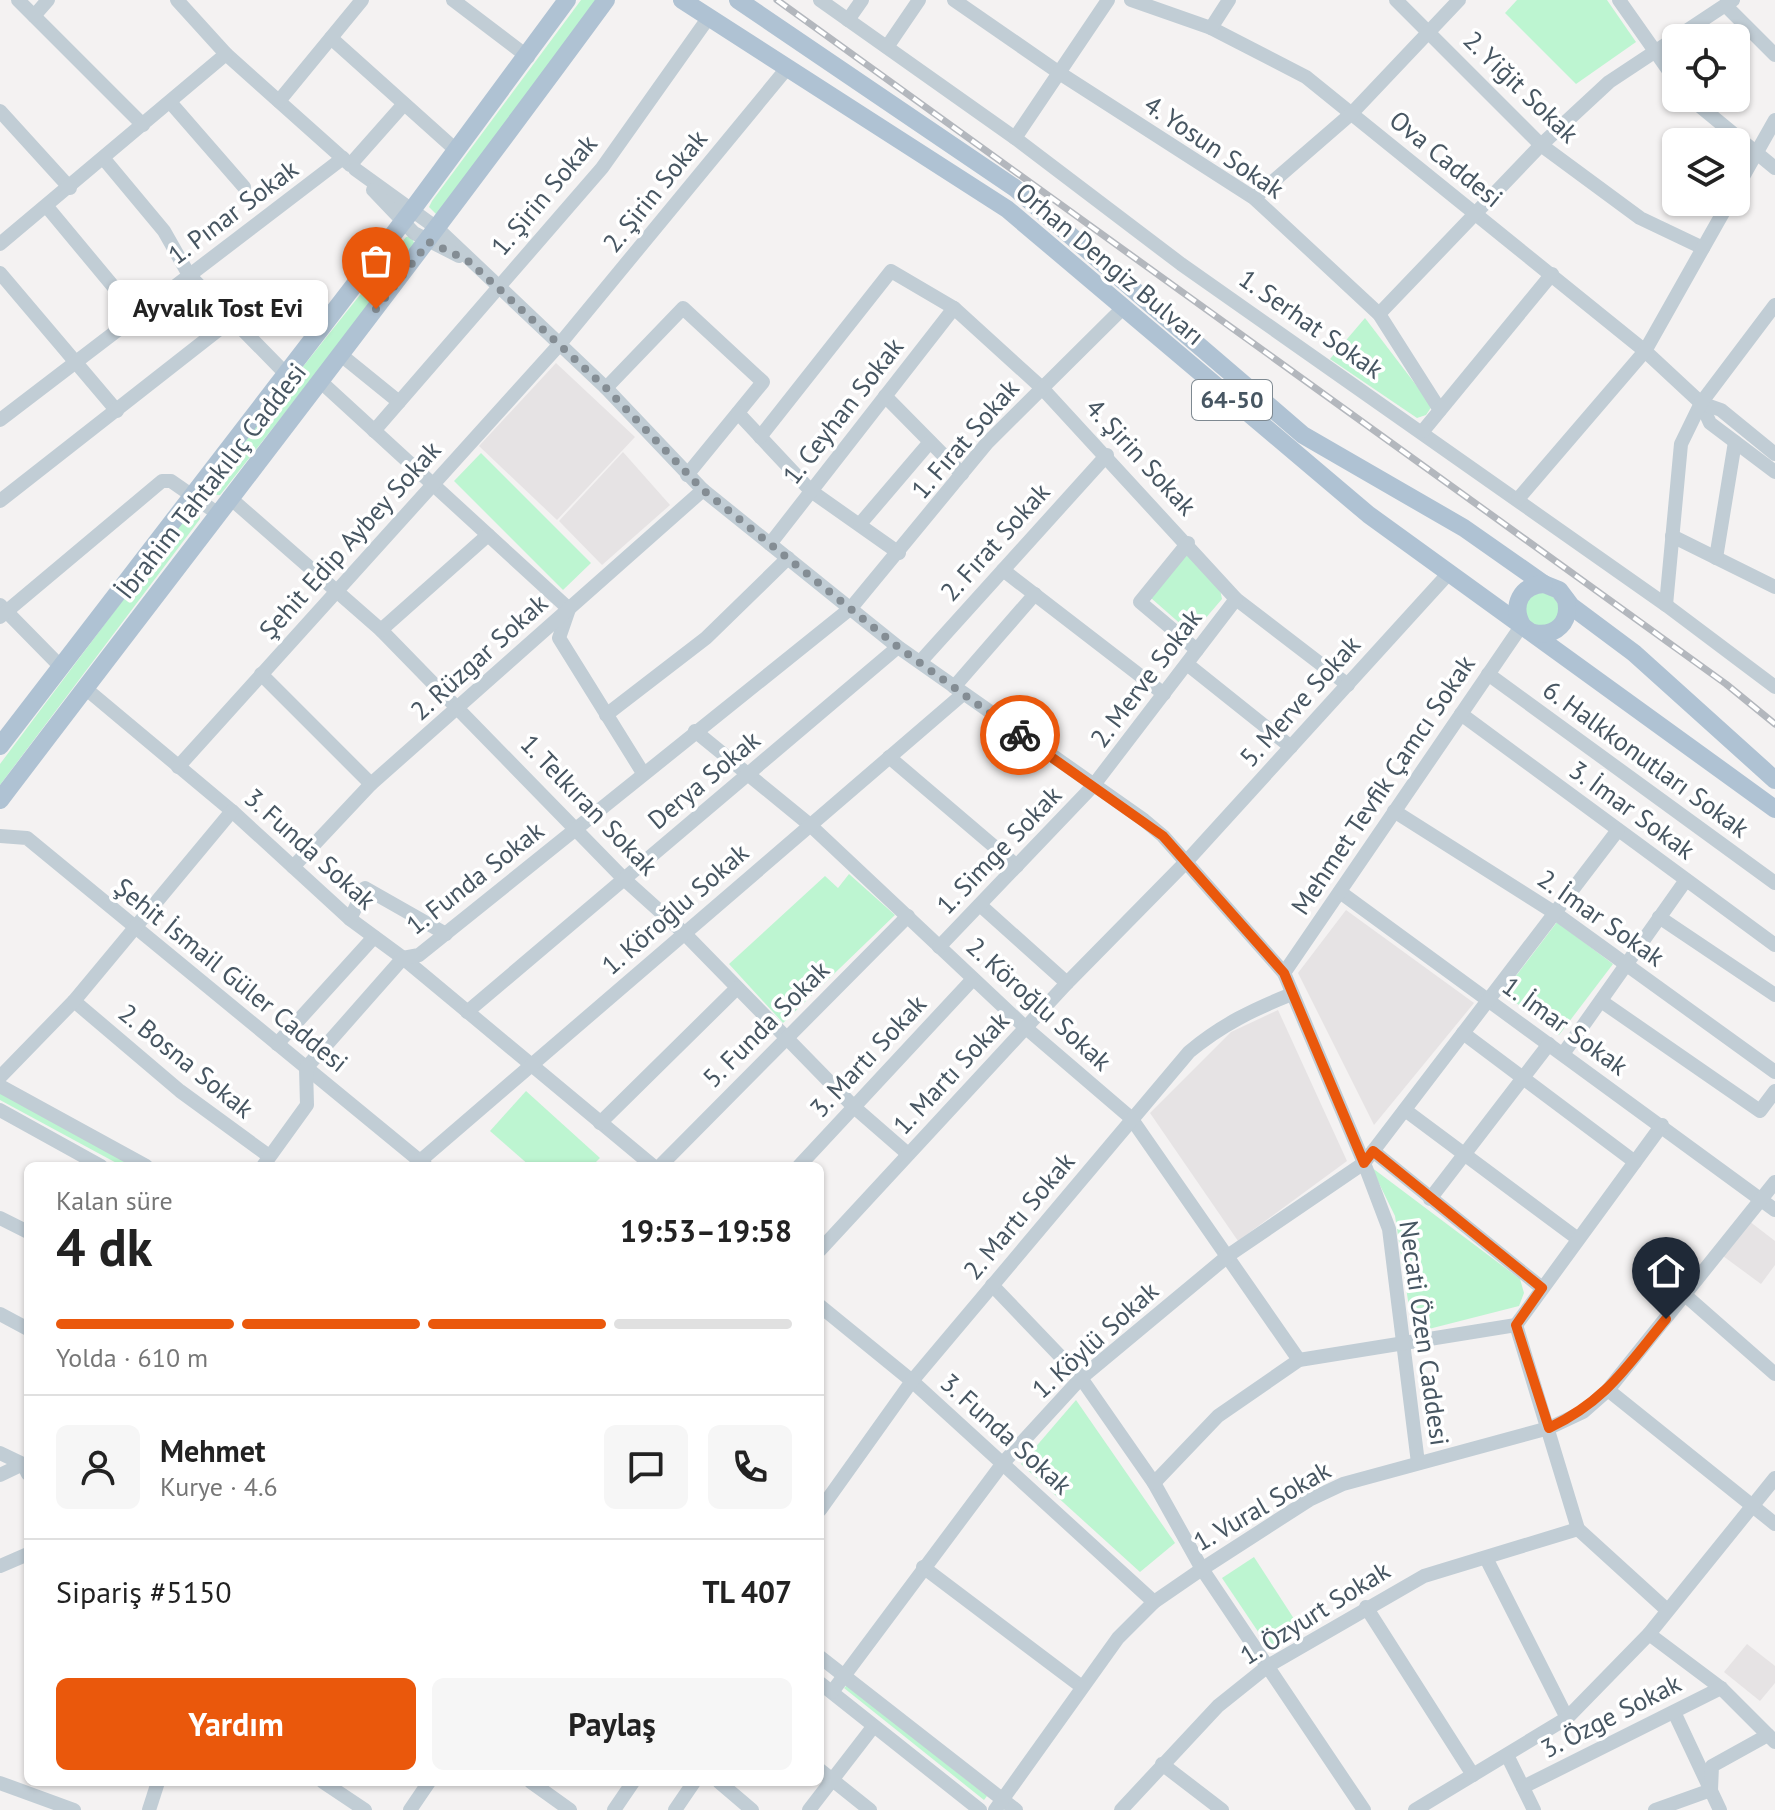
<!DOCTYPE html>
<html lang="tr">
<head>
<meta charset="utf-8">
<style>
  :root { --surface:#fff; --page:#f6f6f6; --text:#222; --muted:#767676; --line:#e0e0e0; --accent:#ea580c }
  body { margin:0; font-family:"PT Sans",sans-serif; background:var(--page); color:var(--text); height:100vh; display:flex; flex-direction:column; font-size:30px; white-space:nowrap }
  * { box-sizing:border-box; margin:0 }
  p { font-size:26px; color:var(--muted) }
  .icon { flex:none; width:44px; height:44px; fill:none; stroke:currentColor; stroke-width:2; stroke-linecap:round; stroke-linejoin:round }
  .map { position:relative; flex:1; overflow:hidden }
  .sheet { position:absolute; left:24px; top:1162px; width:800px; height:624px; display:flex; flex-direction:column; background:var(--surface); border-radius:12px; box-shadow:0 2px 6px #0004 }
  .sheet>* { flex:none }
  .controls { position:absolute; left:1662px; top:24px; display:grid; gap:16px }
  .controls a { display:grid; place-items:center; width:88px; height:88px; border-radius:12px; background:var(--surface); box-shadow:0 2px 6px #0004; font-size:40px }
  .pin { position:absolute; display:grid; place-items:center; width:68px; height:68px; color:#fff; margin:-82px -34px; border-radius:50% 50% 50% 0; rotate:-45deg; box-shadow:0 0 8px #0007 }
  .pin .icon { rotate:45deg }
  .courier { position:absolute; display:grid; place-items:center; width:80px; height:80px; margin:-40px; border:6px solid #ea580c; border-radius:50%; background:#fff; color:#222; box-shadow:0 2px 10px #0007 }
  .bubble { position:absolute; height:56px; border-radius:12px; background:var(--surface); box-shadow:0 2px 6px #0004; font-size:26px; font-weight:600; line-height:56px; text-align:center }
  .head em { font-style:normal; font-weight:600 }
  .head div { display:flex; flex-direction:column-reverse }
  .head { display:flex; align-items:center; justify-content:space-between; height:136px; padding:0 32px }
  h1 { font-size:52px; font-weight:600; line-height:60px }
  .bar { display:grid; grid-template-columns:repeat(4,1fr); gap:12px 8px; align-content:center; height:96px; padding:0 32px }
  .bar i { height:10px; border-radius:6px; background:var(--line) }
  .bar .on { background:var(--accent) }
  .bar p { grid-column:span 4 }
  .line { display:flex; align-items:center; gap:20px; padding:0 32px; border-top:2px solid var(--line) }
  .line div { flex:1 }
  .round { display:grid; place-items:center; flex:none; width:84px; height:84px; border-radius:12px; background:var(--page) }
  .action { display:flex; gap:16px; margin-top:auto; padding:16px 32px }
  .action a { flex:1; height:92px; border-radius:12px; background:var(--accent); color:#fff; font-size:32px; font-weight:600; line-height:92px; text-align:center }
  .action a+a { background:var(--page); color:var(--text) }
  .map>svg:first-child { display:block }
</style>
</head>
<body>
<div class="map">
<svg width="1775" height="1810" viewBox="0 0 1775 1810">
  <rect width="100%" height="100%" fill="#f4f2f2"/>
  <g fill="#e6e3e4">
    <polygon points="556,363 635,437 557,520 479,446"/>
    <polygon points="623,452 670,505 602,565 559,521"/>
    <polygon points="1346,910 1474,1003 1374,1125 1298,973"/>
    <polygon points="1278,1010 1347,1161 1238,1241 1150,1113 1231,1032"/>
    <polygon points="1749,1221 1775,1241 1775,1265 1761,1284 1723,1256"/>
    <polygon points="1747,1644 1775,1666 1775,1683 1760,1701 1724,1672"/>
  </g>
  <g fill="#bdf5d1">
    <polygon points="581,0 598,0 437,215 429,207 432,201"/>
    <polygon points="1517,0 1607,0 1636,42 1576,84 1505,13"/>
    <polygon points="411,236 416,247 220,495 211,495 208,486 406,237"/>
    <polygon points="1365,318 1432,406 1426,415 1417,418 1330,359"/>
    <polygon points="481,453 591,563 563,590 454,481"/>
    <polygon points="191,509 199,511 200,519 0,785 0,764"/>
    <polygon points="1186,554 1220,589 1222,599 1192,634 1151,598"/>
    <circle cx="1542" cy="610" r="17"/>
    <polygon points="849,874 895,915 783,1023 729,964 825,876 838,888"/>
    <polygon points="1557,922 1613,964 1559,1035 1503,993"/>
    <polygon points="526,1091 600,1158 592,1166 530,1166 490,1131"/>
    <polygon points="0,1093 133,1166 122,1166 0,1100"/>
    <polygon points="1371,1167 1520,1279 1524,1293 1519,1306 1413,1333 1395,1216"/>
    <polygon points="1076,1400 1175,1543 1140,1572 1021,1464"/>
    <polygon points="1254,1557 1300,1628 1269,1648 1222,1578"/>
    <polygon points="847,1685 987,1796 984,1800 844,1688"/>
  </g>
  <g fill="none" stroke-linecap="round" stroke-linejoin="round">
    <g stroke="#c1cdd5" stroke-width="14">
      <polyline points="18,0 143,125"/>
      <polyline points="177,0 226,54 348,163"/>
      <polyline points="453,0 528,57"/>
      <polyline points="820,0 1015,138 1181,264 1666,605 1775,687"/>
      <polyline points="954,0 1061,74 1254,198 1379,314 1440,410"/>
      <polyline points="1131,0 1211,28 1306,77 1645,351 1701,403 1710,423 1775,472"/>
      <polyline points="1396,0 1541,145 1640,218 1703,248"/>
      <polyline points="1619,0 1676,81"/>
      <polyline points="1727,7 1775,55"/>
      <polyline points="34,16 48,0"/>
      <polyline points="848,20 862,0"/>
      <polyline points="1211,28 1229,0"/>
      <polyline points="331,38 457,151"/>
      <polyline points="887,47 919,0"/>
      <polyline points="1690,98 1775,168"/>
      <polyline points="279,101 362,0"/>
      <polyline points="170,102 244,187"/>
      <polyline points="0,111 70,188"/>
      <polyline points="1015,138 1108,0"/>
      <polyline points="104,159 164,231 189,275 285,373"/>
      <polyline points="350,165 404,104"/>
      <polyline points="355,169 438,229 606,388 703,490 898,647 1144,820 1163,836 1284,973 1364,1163 1389,1229 1418,1463"/>
      <polyline points="1736,189 1775,120"/>
      <polyline points="373,190 414,233 459,256"/>
      <polyline points="1254,198 1352,113 1459,0"/>
      <polyline points="48,208 137,315"/>
      <polyline points="0,244 226,54"/>
      <polyline points="0,273 117,411"/>
      <polyline points="1379,314 1541,145 1609,82 1733,0"/>
      <polyline points="341,355 399,402"/>
      <polyline points="320,381 569,609 559,638 643,773"/>
      <polyline points="606,388 683,308 763,382 687,475"/>
      <polyline points="885,396 962,474"/>
      <polyline points="1701,403 1721,410 1775,454"/>
      <polyline points="738,413 811,491 899,553"/>
      <polyline points="0,420 343,158"/>
      <polyline points="374,431 602,168 709,17"/>
      <polyline points="1423,431 1552,274"/>
      <polyline points="760,437 891,271 954,308 1042,388 1236,599 1348,685"/>
      <polyline points="229,497 381,630 624,879 684,933 854,1107 908,1154"/>
      <polyline points="1518,499 1645,351 1729,202"/>
      <polyline points="0,501 231,320"/>
      <polyline points="860,524 930,442"/>
      <polyline points="1672,536 1775,587"/>
      <polyline points="1188,543 1140,602 1197,650"/>
      <polyline points="770,544 954,308"/>
      <polyline points="1716,558 1735,442"/>
      <polyline points="1003,570 1164,694"/>
      <polyline points="0,605 61,667"/>
      <polyline points="1666,605 1681,444 1701,403 1775,305"/>
      <polyline points="0,617 162,481 171,481 217,513"/>
      <polyline points="381,630 488,535"/>
      <polyline points="920,662 1107,455"/>
      <polyline points="1187,664 1291,747"/>
      <polyline points="261,674 371,784"/>
      <polyline points="1488,674 1775,883"/>
      <polyline points="954,687 1035,594"/>
      <polyline points="85,688 232,811 350,919 403,958 653,1166"/>
      <polyline points="1461,714 1775,945"/>
      <polyline points="606,715 706,638 788,558"/>
      <polyline points="695,731 810,825 1026,1028 1131,1118 1299,1360"/>
      <polyline points="889,757 1017,866"/>
      <polyline points="178,767 559,345 788,67"/>
      <polyline points="1394,811 1555,913 1775,1072"/>
      <polyline points="0,836 27,838 426,1166"/>
      <polyline points="293,867 371,784 703,490"/>
      <polyline points="1340,892 1775,1210"/>
      <polyline points="980,905 1067,983"/>
      <polyline points="1659,917 1775,995"/>
      <polyline points="350,919 365,888 446,934"/>
      <polyline points="939,947 1093,786 1236,599"/>
      <polyline points="1284,973 1522,625"/>
      <polyline points="74,1001 180,1091 269,1156"/>
      <polyline points="1601,1001 1760,1111 1775,1091"/>
      <polyline points="467,1012 898,647"/>
      <polyline points="1463,1033 1635,1162"/>
      <polyline points="277,1044 374,937"/>
      <polyline points="1563,1054 1686,880"/>
      <polyline points="0,1077 74,1001 232,811"/>
      <polyline points="0,1086 146,1166"/>
      <polyline points="0,1110 101,1166"/>
      <polyline points="1405,1110 1578,1239"/>
      <polyline points="600,1123 737,988"/>
      <polyline points="1373,1151 1542,1288"/>
      <polyline points="420,1161 963,694"/>
      <polyline points="263,1166 307,1105 306,1068 403,958 419,955 851,608 987,443 1123,308"/>
      <polyline points="660,1166 908,916"/>
      <polyline points="799,1166 973,979"/>
      <polyline points="1430,1199 1549,1044"/>
      <polyline points="0,1218 28,1232"/>
      <polyline points="820,1250 1067,983 1186,862 1449,573"/>
      <polyline points="992,1285 1081,1378 1154,1483 1202,1569 1364,1810"/>
      <polyline points="1685,1295 1775,1374"/>
      <polyline points="820,1306 912,1381 1154,1602"/>
      <polyline points="0,1314 28,1329"/>
      <polyline points="1516,1325 1578,1529 1667,1610"/>
      <polyline points="1608,1390 1775,1524"/>
      <polyline points="0,1453 23,1464 28,1474"/>
      <polyline points="0,1475 23,1464"/>
      <polyline points="1154,1483 1218,1416 1299,1360 1516,1325 1662,1125"/>
      <path d="M820 1510 912 1381 1189 1052C1221 1025 1254 1009 1292 994"/>
      <polyline points="1486,1558 1567,1718"/>
      <polyline points="0,1566 28,1554"/>
      <polyline points="923,1567 1082,1687"/>
      <polyline points="1366,1607 1473,1775"/>
      <polyline points="1649,1634 1721,1688 1775,1742"/>
      <polyline points="820,1657 1016,1810"/>
      <polyline points="820,1683 980,1810"/>
      <polyline points="832,1692 1003,1463 1081,1378 1229,1255 1364,1163 1618,830"/>
      <polyline points="1674,1712 1720,1810"/>
      <polyline points="1507,1755 1534,1810"/>
      <polyline points="1162,1764 1222,1810"/>
      <polyline points="820,1770 870,1810"/>
      <polyline points="323,1782 365,1810"/>
      <polyline points="531,1782 570,1810"/>
      <polyline points="719,1782 752,1810"/>
      <polyline points="0,1783 74,1810"/>
      <polyline points="1523,1787 1721,1688"/>
      <polyline points="149,1810 158,1782"/>
      <polyline points="410,1810 429,1782"/>
      <polyline points="614,1810 633,1782"/>
      <polyline points="675,1810 694,1782"/>
      <polyline points="809,1810 873,1727"/>
      <polyline points="995,1810 1118,1638 1154,1602 1202,1569 1309,1500 1343,1484 1549,1428 1583,1412 1608,1390 1775,1182"/>
      <polyline points="1121,1810 1218,1706 1268,1666 1424,1576 1578,1529"/>
      <polyline points="1415,1810 1567,1718 1649,1634 1775,1478"/>
      <polyline points="1655,1810 1711,1790 1712,1766 1768,1735"/>
    </g>
    <g stroke="#afc2d3" stroke-width="18">
      <polyline points="682,0 1007,209 1369,515 1775,809"/>
      <polyline points="738,0 1015,188 1303,435 1464,528 1544,584 1559,590 1571,606 1634,653 1775,780"/>
      <path d="M1522 625C1511 605 1521 585 1544 584"/>
      <path d="M1534 633C1556 637 1571 622 1566 600"/>
      <polyline points="0,746 412,210 567,0"/>
      <path d="M0 800C202 534 408 270 606 0"/>
    </g>
    <defs>
      <polyline id="rail" points="777,0 1726,684 1775,724"/>
    </defs>
    <use href="#rail" stroke="#b3b7bd" stroke-width="7"/>
    <use href="#rail" stroke="#fff" stroke-width="4" stroke-dasharray="12" stroke-linecap="butt"/>
  </g>
  <g fill="none" stroke-linecap="round" stroke-linejoin="round">
    <polyline stroke="#848d94" stroke-width="8" stroke-dasharray="0 14.4" points="376,309 429,242 467,260 497,287 606,388 703,490 898,647 1020,735"/>
    <path stroke="#ea580c" stroke-width="10" d="M1020 735 1163 836 1284 973 1364 1163 1373 1151 1542 1288 1516 1325 1549 1428C1607 1400 1626 1367 1666 1319"/>
  </g>
  <g text-anchor="middle" stroke-width="7" stroke-linejoin="round" paint-order="stroke">
    <rect fill="#fff" stroke="#7e8991" stroke-width="2" x="1192" y="380" width="80" height="40" rx="6"/>
    <g font-size="24" font-weight="bold" fill="#475662">
      <text x="1232" y="408">64-50</text>
    </g>
    <g font-size="26" fill="#475662" stroke="#fff">
      <text transform="translate(1521 87) rotate(44)" y="9">2. Yiğit Sokak</text>
      <text transform="translate(1214 147) rotate(34)" y="9">4. Yosun Sokak</text>
      <text transform="translate(1446 159) rotate(39)" y="9">Ova Caddesi</text>
      <text transform="translate(655 191) rotate(-51)" y="9">2. Şirin Sokak</text>
      <text transform="translate(544 195) rotate(-50)" y="9">1. Şirin Sokak</text>
      <text transform="translate(233 212) rotate(-37)" y="9">1. Pınar Sokak</text>
      <text transform="translate(1110 264) rotate(40)" y="9">Orhan Dengiz Bulvarı</text>
      <text transform="translate(1311 324) rotate(35)" y="9">1. Serhat Sokak</text>
      <text transform="translate(843 411) rotate(-52)" y="9">1. Ceyhan Sokak</text>
      <text transform="translate(965 439) rotate(-49)" y="9">1. Fırat Sokak</text>
      <text transform="translate(1141 457) rotate(47)" y="9">4. Şirin Sokak</text>
      <text transform="translate(211 481) rotate(-52)" y="9">İbrahim Tahtakılıç Caddesi</text>
      <text transform="translate(350 540) rotate(-48)" y="9">Şehit Edip Aybey Sokak</text>
      <text transform="translate(995 542) rotate(-48)" y="9">2. Fırat Sokak</text>
      <text transform="translate(479 657) rotate(-42)" y="9">2. Rüzgar Sokak</text>
      <text transform="translate(1146 678) rotate(-53)" y="9">2. Merve Sokak</text>
      <text transform="translate(1300 701) rotate(-48)" y="9">5. Merve Sokak</text>
      <text transform="translate(1646 759) rotate(36)" y="9">6. Halkkonutları Sokak</text>
      <text transform="translate(704 780) rotate(-40)" y="9">Derya Sokak</text>
      <text transform="translate(1383 785) rotate(-56)" y="9">Mehmet Tevfik Çamcı Sokak</text>
      <text transform="translate(589 805) rotate(46)" y="9">1. Telkıran Sokak</text>
      <text transform="translate(1632 810) rotate(36)" y="9">3. İmar Sokak</text>
      <text transform="translate(310 849) rotate(42)" y="9">3. Funda Sokak</text>
      <text transform="translate(999 850) rotate(-46)" y="9">1. Simge Sokak</text>
      <text transform="translate(475 878) rotate(-38)" y="9">1. Funda Sokak</text>
      <text transform="translate(675 909) rotate(-41)" y="9">1. Köroğlu Sokak</text>
      <text transform="translate(1601 918) rotate(35)" y="9">2. İmar Sokak</text>
      <text transform="translate(231 975) rotate(39)" y="9">Şehit İsmail Güler Caddesi</text>
      <text transform="translate(1039 1004) rotate(42)" y="9">2. Köroğlu Sokak</text>
      <text transform="translate(766 1024) rotate(-45)" y="9">5. Funda Sokak</text>
      <text transform="translate(1565 1026) rotate(36)" y="9">1. İmar Sokak</text>
      <text transform="translate(868 1056) rotate(-47)" y="9">3. Martı Sokak</text>
      <text transform="translate(186 1061) rotate(39)" y="9">2. Bosna Sokak</text>
      <text transform="translate(951 1073) rotate(-47)" y="9">1. Martı Sokak</text>
      <text transform="translate(1019 1216) rotate(-50)" y="9">2. Martı Sokak</text>
      <text transform="translate(1424 1333) rotate(82)" y="9">Necati Özen Caddesi</text>
      <text transform="translate(1095 1340) rotate(-42)" y="9">1. Köylü Sokak</text>
      <text transform="translate(1006 1434) rotate(42)" y="9">3. Funda Sokak</text>
      <text transform="translate(1262 1506) rotate(-30)" y="9">1. Vural Sokak</text>
      <text transform="translate(1315 1613) rotate(-32)" y="9">1. Özyurt Sokak</text>
      <text transform="translate(1611 1716) rotate(-27)" y="9">3. Özge Sokak</text>
    </g>
  </g>
</svg>
<div class="controls">
<a><svg class="icon" aria-label="locate" viewBox="0 0 24 24"><circle cx="12" cy="12" r="6"/><path d="M12 2v4M12 18v4M2 12h4M18 12h4"/></svg></a>
<a><svg class="icon" aria-label="layers" viewBox="0 0 24 24"><path d="M12 4l9 5-9 5-9-5zM3 14l9 5 9-5"/></svg></a>
</div>
<div class="pin" style="left:376px;top:309px;background:#ea580c"><svg class="icon" aria-label="bag" viewBox="0 0 24 24"><path d="M5 8h14l-1 12H6zM9 8a3 3 0 0 1 6 0"/></svg></div>
<div class="pin" style="left:1666px;top:1319px;background:#1f2937"><svg class="icon" aria-label="home" viewBox="0 0 24 24"><path d="M3 11l9-7 9 7M6 9v11h12V9"/></svg></div>
<div class="courier" style="left:1020px;top:735px"><svg class="icon" aria-label="bike" viewBox="0 0 24 24"><circle cx="6" cy="16" r="4"/><circle cx="18" cy="16" r="4"/><path d="M6 16l4-8h5l3 8M10 8l3 8H6M13 5h3"/></svg></div>
<div class="bubble" style="left:108px;top:280px;width:220px">Ayvalık Tost Evi</div>
<section class="sheet">
<div class="head"><div><h1>4 dk</h1><p>Kalan süre</p></div><em>19:53–19:58</em></div>
<div class="bar"><i class="on"></i><i class="on"></i><i class="on"></i><i></i><p>Yolda · 610 m</p></div>
<div class="line" style="height:144px"><a class="round"><svg class="icon" aria-label="person" viewBox="0 0 24 24"><circle cx="12" cy="8" r="4"/><path d="M4 21q1-7 8-7t8 7"/></svg></a><div><b>Mehmet</b><p>Kurye · 4.6</p></div><a class="round"><svg class="icon" aria-label="chat" viewBox="0 0 24 24"><path d="M4 5h16v11H9l-5 4z"/></svg></a><a class="round"><svg class="icon" aria-label="phone" viewBox="0 0 24 24"><path d="M5 4h4l2 5-3 2q2 4 5 5l2-3 5 2v4C11 20 4 13 5 4z"/></svg></a></div>
<div class="line" style="height:104px"><div>Sipariş #5150</div><b>TL 407</b></div>
<div class="action"><a>Yardım</a><a>Paylaş</a></div>
</section>
</div>
</body>
</html>
